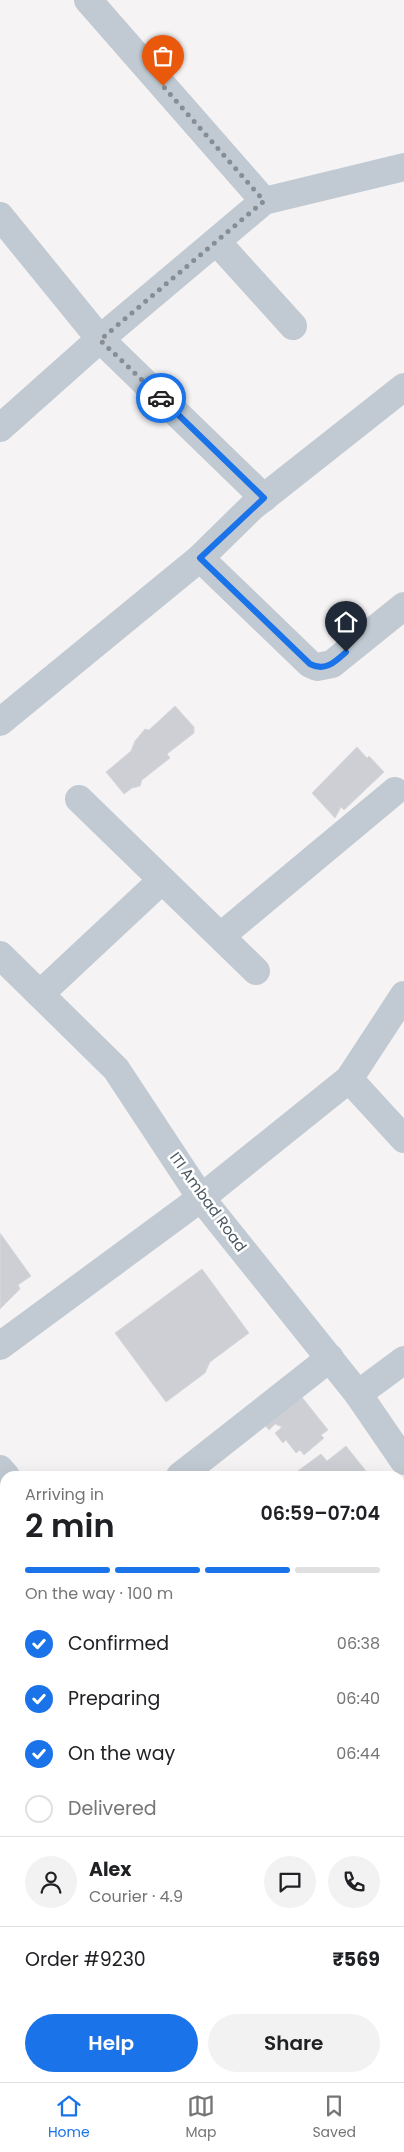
<!DOCTYPE html>
<html lang="en">
<head>
<meta charset="utf-8">
<style>
  :root { --surface:#fff; --page:#f2f2f2; --text:#202124; --muted:#757577; --line:#e0e0e0; --accent:#1a73e8 }
  body { margin:0; font-family:Poppins,sans-serif; background:var(--page); color:var(--text); height:100vh; display:flex; flex-direction:column; font-size:19px; white-space:nowrap }
  * { box-sizing:border-box; margin:0 }
  p { font-size:16px; color:var(--muted) }
  .icon { flex:none; width:28px; height:28px; fill:none; stroke:currentColor; stroke-width:2; stroke-linecap:round; stroke-linejoin:round }
  .map { position:relative; flex:1; overflow:hidden }
  .panel { position:absolute; left:0px; top:1471px; width:405px; height:611px; display:flex; flex-direction:column; background:var(--surface); border-radius:15px 15px 0 0; box-shadow:0 5px 20px #0002 }
  .panel>* { flex:none }
  .pin { position:absolute; display:grid; place-items:center; width:42px; height:42px; color:#fff; margin:-51px -21px; border-radius:50% 50% 50% 0; rotate:-45deg; box-shadow:0 0 5px #0007 }
  .pin .icon { rotate:45deg }
  .courier { position:absolute; display:grid; place-items:center; width:50px; height:50px; margin:-25px; border:4px solid #1a73e8; border-radius:50%; background:#fff; color:#222; box-shadow:0 1px 6px #0007 }
  .summary em { font-style:normal; font-weight:600 }
  .summary div { display:flex; flex-direction:column-reverse }
  .summary { display:flex; align-items:center; justify-content:space-between; height:85px; padding:0 25px }
  h1 { font-size:32px; font-weight:600; line-height:38px }
  .bar { display:grid; grid-template-columns:repeat(4,1fr); gap:8px 5px; align-content:center; height:60px; padding:0 25px }
  .bar i { height:6px; border-radius:4px; background:var(--line) }
  .bar .on { background:var(--accent) }
  .bar p { grid-column:span 4 }
  .line { display:flex; align-items:center; gap:12px; padding:0 25px; border-top:1px solid var(--line) }
  .line div { flex:1 }
  .round { display:grid; place-items:center; flex:none; width:52px; height:52px; border-radius:26px; background:var(--page) }
  ol { padding:0 25px; list-style:none }
  li { display:flex; align-items:center; gap:15px; height:55px }
  li p { margin-inline-start:auto }
  li .icon { padding:5px; border-radius:50%; background:var(--accent); color:#fff; stroke-width:4 }
  li:last-child { color:var(--muted) }
  li i { width:28px; height:28px; border:2px solid var(--line); border-radius:50% }
  .cta { display:flex; gap:10px; margin-top:auto; padding:10px 25px }
  .cta a { flex:1; height:58px; border-radius:30px; background:var(--accent); color:#fff; font-size:20px; font-weight:600; line-height:58px; text-align:center }
  .cta a+a { background:var(--page); color:var(--text) }
  .dock { display:flex; justify-content:space-around; align-items:center; height:70px; border-top:1px solid var(--line); background:var(--surface); font-size:14px; color:var(--muted) }
  .dock a { display:grid; justify-items:center; gap:2px }
  .dock .on { color:var(--accent) }
  .map>svg:first-child { display:block }
</style>
</head>
<body>
<div class="map">
<svg width="404" height="2082" viewBox="0 0 404 2082">
  <rect width="100%" height="100%" fill="#f5f3f3"/>
  <g fill="#cdcfd5" stroke="#d7d9de">
    <polygon points="175,706 194,727 194,733 167,754 170,758 142,780 140,786 132,788 124,794 106,772 131,751 135,741 145,729 149,730"/>
    <polygon points="357,747 367,758 369,756 384,772 344,810 341,807 335,818 312,793"/>
    <polygon points="0,1233 31,1276 18,1285 20,1289 0,1309"/>
    <polygon points="202,1269 249,1333 210,1362 205,1373 166,1402 115,1333"/>
    <polygon points="301,1396 328,1430 321,1435 324,1438 304,1455 300,1450 296,1453 286,1440 283,1443 275,1433 282,1427 275,1424 269,1430 265,1425"/>
    <polygon points="346,1446 370,1476 291,1476 321,1454 327,1461"/>
    <polygon points="400,1516 404,1521 404,1552 400,1554"/>
  </g>
  <g fill="none" stroke-linecap="round" stroke-linejoin="round">
    <g stroke="#c1cad2" stroke-width="28">
      <polyline points="88,0 264,201"/>
      <polyline points="0,216 100,339 264,498"/>
      <polyline points="217,242 293,326"/>
      <polyline points="0,428 100,339 264,201 404,167"/>
      <polyline points="200,558 252,507 404,387"/>
      <polyline points="0,722 200,558 310,664 317,667 332,664 404,606"/>
      <polyline points="79,799 256,971"/>
      <polyline points="221,936 395,791"/>
      <polyline points="0,955 116,1069 201,1198 358,1394 404,1461"/>
      <polyline points="40,994 162,880"/>
      <polyline points="349,1079 404,1139"/>
      <polyline points="0,1346 201,1198 349,1079 404,995"/>
      <polyline points="358,1394 404,1360"/>
      <polyline points="0,1469 6,1476"/>
      <polyline points="180,1476 330,1358"/>
      <polyline points="400,1603 404,1600"/>
      <polyline points="0,1705 5,1711"/>
      <polyline points="400,1753 404,1750"/>
      <polyline points="0,1912 5,1908"/>
      <polyline points="0,2027 5,2024"/>
      <polyline points="207,2082 214,2078"/>
    </g>
  </g>
  <g fill="none" stroke-linecap="round" stroke-linejoin="round">
    <polyline stroke="#868d94" stroke-width="5" stroke-dasharray="0 9" points="161,398 100,340 264,201 163,86"/>
    <path stroke="#1a73e8" stroke-width="6" d="M161 398 264 498 200 558 310 664C325 672 335 662 346 652"/>
  </g>
  <g text-anchor="middle" stroke-width="5" stroke-linejoin="round" paint-order="stroke">
    <g font-size="15" fill="#4a5661" stroke="#fff">
      <text transform="translate(208 1202) rotate(54)" y="5">ITI Ambad Road</text>
    </g>
  </g>
</svg>
<div class="pin" style="left:163px;top:86px;background:#ea580c"><svg class="icon" aria-label="bag" viewBox="0 0 24 24"><path d="M5 8h14l-1 12H6zM9 8a3 3 0 0 1 6 0"/></svg></div>
<div class="pin" style="left:346px;top:652px;background:#1f2937"><svg class="icon" aria-label="home" viewBox="0 0 24 24"><path d="M3 11l9-7 9 7M6 9v11h12V9"/></svg></div>
<div class="courier" style="left:161px;top:398px"><svg class="icon" aria-label="car" viewBox="0 0 24 24"><path d="M5 17H2v-5l4-1 3-4h7l3 4 3 1v5h-3M9 17h6M6 11h13"/><circle cx="7" cy="17" r="2"/><circle cx="17" cy="17" r="2"/></svg></div>
<section class="panel">
<div class="summary"><div><h1>2 min</h1><p>Arriving in</p></div><em>06:59–07:04</em></div>
<div class="bar"><i class="on"></i><i class="on"></i><i class="on"></i><i></i><p>On the way · 100 m</p></div>
<ol>
<li><svg class="icon" aria-label="check" viewBox="0 0 24 24"><path d="M5 12l5 5 9-10"/></svg>Confirmed<p>06:38</p></li>
<li><svg class="icon" aria-label="check" viewBox="0 0 24 24"><path d="M5 12l5 5 9-10"/></svg>Preparing<p>06:40</p></li>
<li><svg class="icon" aria-label="check" viewBox="0 0 24 24"><path d="M5 12l5 5 9-10"/></svg>On the way<p>06:44</p></li>
<li><i></i>Delivered</li>
</ol>
<div class="line" style="height:90px"><a class="round"><svg class="icon" aria-label="person" viewBox="0 0 24 24"><circle cx="12" cy="8" r="4"/><path d="M4 21q1-7 8-7t8 7"/></svg></a><div><b>Alex</b><p>Courier · 4.9</p></div><a class="round"><svg class="icon" aria-label="chat" viewBox="0 0 24 24"><path d="M4 5h16v11H9l-5 4z"/></svg></a><a class="round"><svg class="icon" aria-label="phone" viewBox="0 0 24 24"><path d="M5 4h4l2 5-3 2q2 4 5 5l2-3 5 2v4C11 20 4 13 5 4z"/></svg></a></div>
<div class="line" style="height:65px"><div>Order #9230</div><b>₹569</b></div>
<div class="cta"><a>Help</a><a>Share</a></div>
</section>
</div>
<nav class="dock">
<a class="on"><svg class="icon" aria-label="home" viewBox="0 0 24 24"><path d="M3 11l9-7 9 7M6 9v11h12V9"/></svg>Home</a>
<a><svg class="icon" aria-label="map" viewBox="0 0 24 24"><path d="M3 6l6-2 6 2 6-2v14l-6 2-6-2-6 2zM9 4v14M15 6v14"/></svg>Map</a>
<a><svg class="icon" aria-label="saved" viewBox="0 0 24 24"><path d="M7 4h10v16l-5-4-5 4z"/></svg>Saved</a>
</nav>
</body>
</html>
